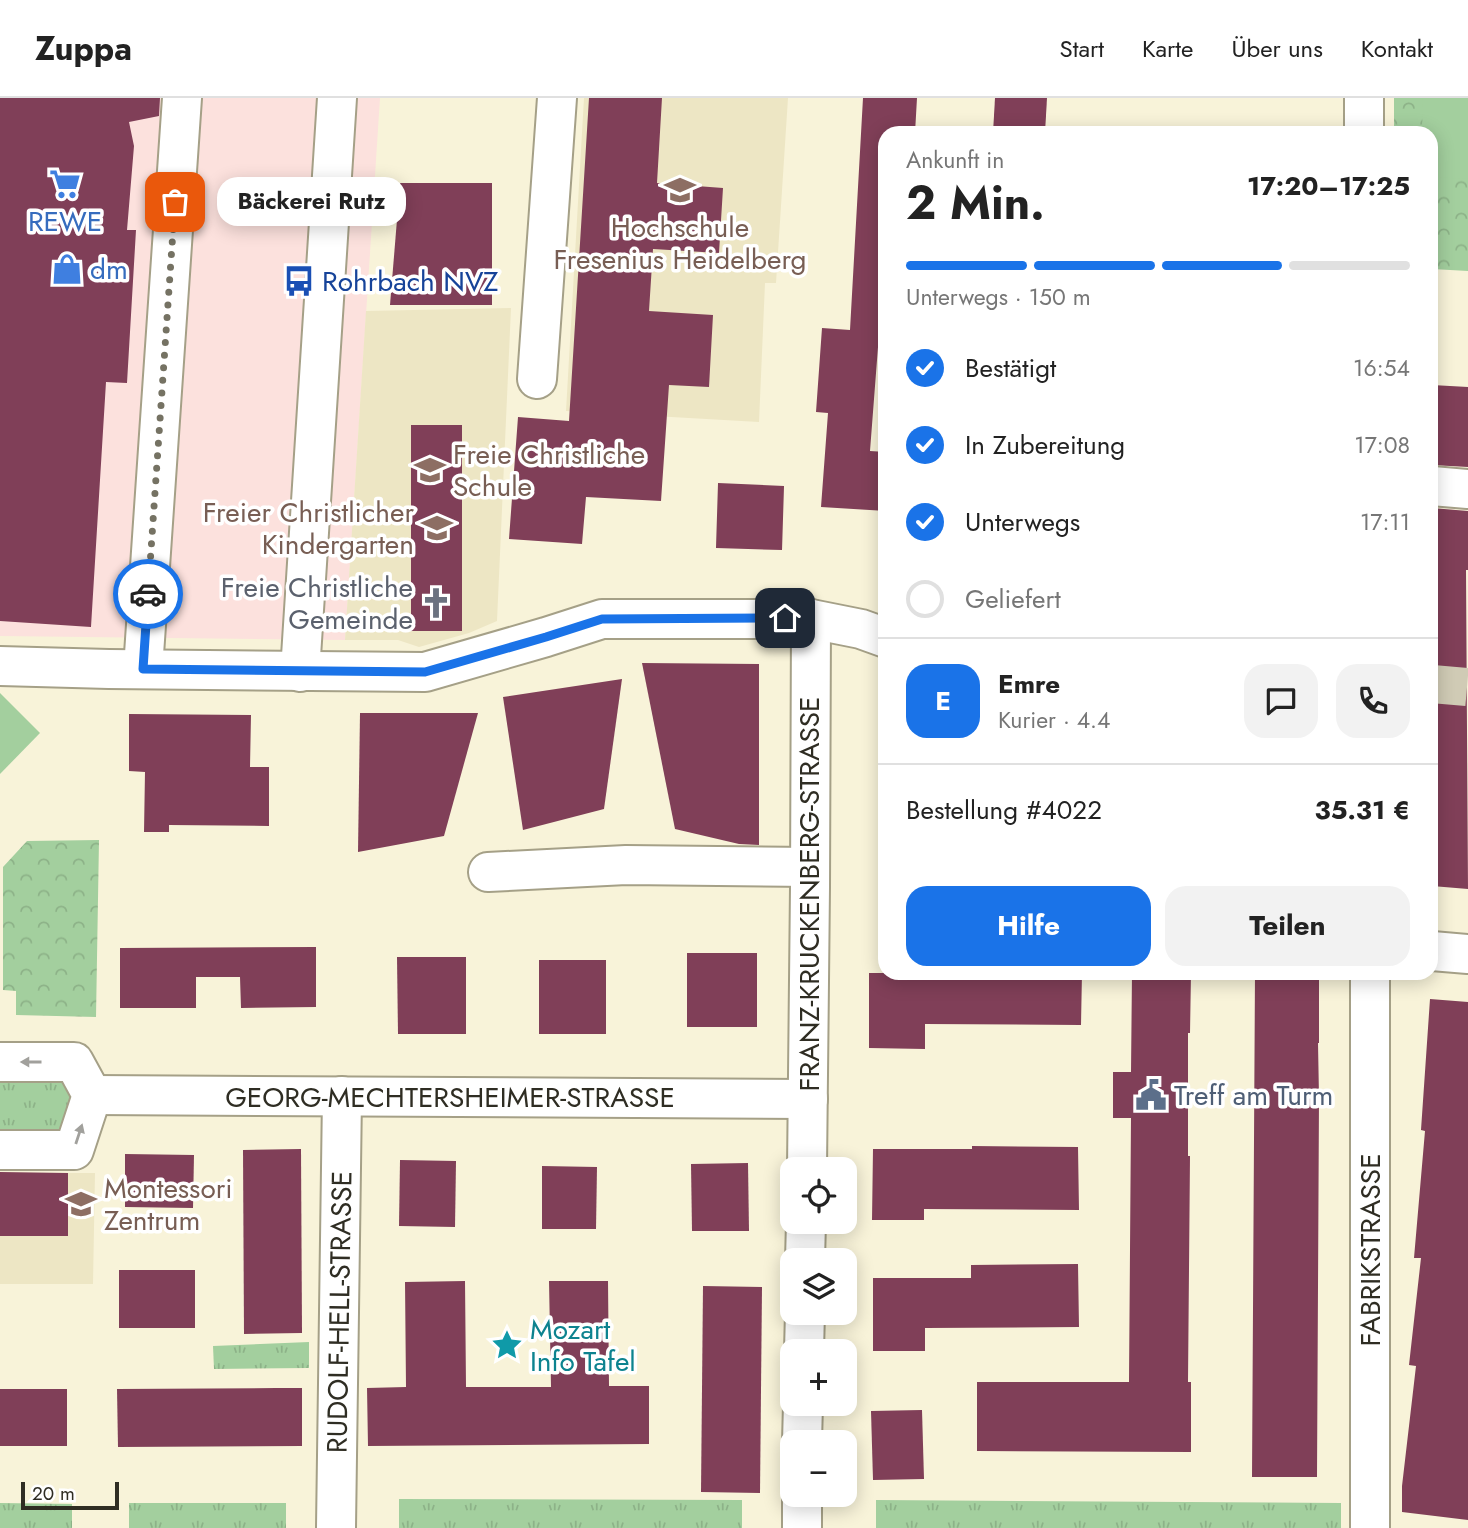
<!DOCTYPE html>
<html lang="de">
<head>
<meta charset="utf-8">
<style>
  :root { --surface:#fff; --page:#f2f2f2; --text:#222; --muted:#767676; --line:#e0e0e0; --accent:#1a73e8 }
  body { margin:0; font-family:Jost,sans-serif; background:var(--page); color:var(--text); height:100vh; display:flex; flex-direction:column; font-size:26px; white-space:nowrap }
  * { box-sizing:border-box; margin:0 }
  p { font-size:23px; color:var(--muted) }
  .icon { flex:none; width:38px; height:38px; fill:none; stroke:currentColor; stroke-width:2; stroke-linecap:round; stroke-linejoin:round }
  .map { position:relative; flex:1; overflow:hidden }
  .sheet { position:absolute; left:878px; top:28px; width:560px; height:854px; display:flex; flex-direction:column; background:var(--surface); border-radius:21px; box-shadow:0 4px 18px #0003 }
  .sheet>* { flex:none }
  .buttons { position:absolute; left:780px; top:1059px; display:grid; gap:14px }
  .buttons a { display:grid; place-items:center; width:77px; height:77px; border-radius:14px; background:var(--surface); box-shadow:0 4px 18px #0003; font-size:35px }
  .scale { position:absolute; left:21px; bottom:18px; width:98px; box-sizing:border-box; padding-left:7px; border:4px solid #2f2d23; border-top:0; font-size:19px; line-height:24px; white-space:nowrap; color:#2f2d23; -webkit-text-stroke:5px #fff; paint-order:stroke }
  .pin { position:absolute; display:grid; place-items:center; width:60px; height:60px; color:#fff; margin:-30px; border-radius:14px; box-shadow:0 4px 10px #0006 }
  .courier { position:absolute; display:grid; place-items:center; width:70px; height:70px; margin:-35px; border:5px solid #1a73e8; border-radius:50%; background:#fff; color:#222; box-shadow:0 2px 9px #0007 }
  .bubble { position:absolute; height:49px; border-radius:21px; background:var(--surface); box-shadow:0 4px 18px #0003; font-size:23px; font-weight:700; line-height:49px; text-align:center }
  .summary em { font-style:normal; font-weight:700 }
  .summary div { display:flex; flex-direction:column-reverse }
  .summary { display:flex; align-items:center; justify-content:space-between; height:119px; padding:0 28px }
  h1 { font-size:46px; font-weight:700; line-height:52px }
  .bar { display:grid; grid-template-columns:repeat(4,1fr); gap:10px 7px; align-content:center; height:84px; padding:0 28px }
  .bar i { height:9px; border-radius:5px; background:var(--line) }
  .bar .current { background:var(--accent) }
  .bar p { grid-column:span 4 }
  .line { display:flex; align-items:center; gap:18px; padding:0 28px; border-top:2px solid var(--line) }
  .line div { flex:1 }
  .round { display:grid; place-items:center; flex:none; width:74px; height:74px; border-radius:21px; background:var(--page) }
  ol { padding:0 28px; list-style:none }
  li { display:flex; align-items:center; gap:21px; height:77px }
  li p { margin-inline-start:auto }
  li .icon { padding:7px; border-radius:50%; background:var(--accent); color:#fff; stroke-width:4 }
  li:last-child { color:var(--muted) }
  li i { width:38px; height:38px; border:4px solid var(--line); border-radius:50% }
  .button { display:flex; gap:14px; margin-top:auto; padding:14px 28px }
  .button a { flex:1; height:80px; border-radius:21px; background:var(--accent); color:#fff; font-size:28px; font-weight:700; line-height:80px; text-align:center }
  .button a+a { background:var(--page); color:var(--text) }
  header { display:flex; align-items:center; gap:42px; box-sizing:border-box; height:98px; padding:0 35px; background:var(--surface); border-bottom:2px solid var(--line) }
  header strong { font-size:33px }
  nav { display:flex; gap:38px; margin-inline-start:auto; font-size:24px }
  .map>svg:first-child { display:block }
</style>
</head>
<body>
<header>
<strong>Zuppa</strong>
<nav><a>Start</a><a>Karte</a><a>Über uns</a><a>Kontakt</a></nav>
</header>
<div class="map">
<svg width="1468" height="1430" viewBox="0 0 1468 1430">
  <defs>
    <pattern id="grass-tufts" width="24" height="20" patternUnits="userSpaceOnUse" patternTransform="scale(1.75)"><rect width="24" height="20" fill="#a3cf9e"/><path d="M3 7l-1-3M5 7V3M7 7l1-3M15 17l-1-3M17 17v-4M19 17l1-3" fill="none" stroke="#8db288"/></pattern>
    <pattern id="forest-crowns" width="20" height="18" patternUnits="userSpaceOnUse" patternTransform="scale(1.75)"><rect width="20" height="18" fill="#a3cf9e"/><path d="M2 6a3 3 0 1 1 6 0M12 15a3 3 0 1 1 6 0" fill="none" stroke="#8db288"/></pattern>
  </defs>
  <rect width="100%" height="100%" fill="#f8f3d9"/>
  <polygon fill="#fce1dd" points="0,0 380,0 345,542 0,538"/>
  <g fill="#ede6c4">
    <polygon points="584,0 788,0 776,185 765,185 759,324 566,313"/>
    <polygon points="511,210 497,523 469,535 419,549 398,542 345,542 366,213"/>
    <polygon points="68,1075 95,1075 93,1186 0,1186 0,1138 68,1138"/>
  </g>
  <g fill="url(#grass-tufts)">
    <rect x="0" y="976" width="72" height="55"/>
    <polygon points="309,1244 309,1270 214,1271 213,1248"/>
    <polygon points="399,1401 742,1402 742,1430 399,1430"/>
    <polygon points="876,1402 1341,1405 1341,1430 876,1430"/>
    <polygon points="0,1405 72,1406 72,1430 0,1430"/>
    <rect x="129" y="1405" width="157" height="25"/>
  </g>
  <g fill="url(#forest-crowns)">
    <polygon points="1394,0 1468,0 1468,173 1432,171 1432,35 1394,35"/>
    <polygon points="99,742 96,919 16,917 16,893 3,892 3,769 27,743"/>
  </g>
  <g fill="#a3cf9e">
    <polygon points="1423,0 1468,0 1468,81 1432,79 1432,35 1422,35"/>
    <polygon points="0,595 40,635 0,676"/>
  </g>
  <g fill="#803f58">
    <polygon points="0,0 160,0 159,18 129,24 134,48 127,132 136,132 127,285 106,284 91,529 0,523"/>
    <polygon points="589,0 662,0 657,85 723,90 719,155 653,151 649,213 713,217 709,289 669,287 661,403 586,399 582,446 509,441 518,319 569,323"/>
    <polygon points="863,0 917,0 915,35 886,35 886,197 882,197 870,353 886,354 886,413 821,409 828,315 816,314 822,230 850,232"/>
    <polygon points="995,0 1047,0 1045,35 993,35"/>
    <polygon points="400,85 492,85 492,207 390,207"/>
    <polygon points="1432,287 1468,289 1468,369 1432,367"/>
    <rect x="411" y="327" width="51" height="206"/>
    <polygon points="718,385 784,388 782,452 716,450"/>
    <polygon points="1432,410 1468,413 1468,472 1466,472 1468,791 1432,788"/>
    <polygon points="642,565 759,566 759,747 739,746 675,731"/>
    <polygon points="622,581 604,711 523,732 503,599"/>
    <polygon points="360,615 478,615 444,738 358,754"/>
    <polygon points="129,616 251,617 250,669 269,669 269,728 169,727 169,734 144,734 145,674 129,673"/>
    <polygon points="316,849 316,909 241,910 240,879 196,879 196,910 120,910 120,850"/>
    <rect x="687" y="855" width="70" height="74"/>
    <polygon points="397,859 466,859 466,936 398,936"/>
    <rect x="539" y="862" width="67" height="74"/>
    <polygon points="869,875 1082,875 1081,927 925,926 925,951 869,950"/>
    <polygon points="1132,875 1191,875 1190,935 1188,935 1188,1058 1190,1058 1188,1284 1191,1284 1191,1354 977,1353 977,1284 1129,1284 1131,1020 1113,1020 1113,974 1131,974"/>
    <polygon points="1255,875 1319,875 1319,945 1318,945 1319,999 1317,1379 1252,1379"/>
    <polygon points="1430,901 1468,904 1468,1422 1402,1414 1402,1388 1416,1268 1409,1267 1421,1160 1414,1160 1425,1033 1421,1032"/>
    <polygon points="972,1048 1078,1049 1079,1112 924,1111 924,1122 872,1122 873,1051 972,1051"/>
    <polygon points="301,1051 302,1235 244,1236 243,1052"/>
    <polygon points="125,1056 194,1057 193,1110 125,1109"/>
    <polygon points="400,1062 456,1063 455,1129 399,1128"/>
    <polygon points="748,1065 749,1133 692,1133 691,1066"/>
    <polygon points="542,1068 597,1069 596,1131 542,1131"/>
    <polygon points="0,1074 68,1075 68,1138 0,1138"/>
    <polygon points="1078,1166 1079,1229 925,1230 925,1253 873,1253 873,1180 971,1180 971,1167"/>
    <rect x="119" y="1172" width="76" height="58"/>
    <polygon points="465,1183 466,1289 551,1289 549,1183 608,1183 609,1288 649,1288 649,1346 368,1348 367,1290 406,1289 405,1184"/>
    <polygon points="703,1188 762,1189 760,1395 701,1394"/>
    <polygon points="276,1290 302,1290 302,1348 118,1349 117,1291"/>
    <rect x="0" y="1291" width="67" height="57"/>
    <polygon points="922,1312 924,1381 873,1382 871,1313"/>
  </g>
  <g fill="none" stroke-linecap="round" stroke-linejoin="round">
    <polyline stroke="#d0cbb5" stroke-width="38" stroke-dasharray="38 19" stroke-linecap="butt" points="1432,586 1467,589"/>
    <defs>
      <g id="minor">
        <polyline points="1364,0 1364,35"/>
        <polyline points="537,281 557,0"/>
        <polyline points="1432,388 1468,391"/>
        <polyline points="0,568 109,571 425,574 546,539 602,521 811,521 861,531 886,540"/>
        <polyline points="143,571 182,0"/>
        <polyline points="300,574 337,0"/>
        <polyline points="488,774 626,767 810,769"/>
        <polyline points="1432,853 1468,856"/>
        <polyline points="1370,875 1370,1430"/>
        <polyline points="0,964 74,964 92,997 74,1052 0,1052"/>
        <polyline points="92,997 808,1001"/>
        <polyline points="807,1071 810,789 811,521"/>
        <polyline points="805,1162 806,1124"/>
        <polyline points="804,1253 805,1214"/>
        <polyline points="802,1344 803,1306"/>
        <polyline points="802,1396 802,1430"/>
        <polyline points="336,1430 342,998"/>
      </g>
    </defs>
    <use href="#minor" stroke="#a5a087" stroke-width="42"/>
    <use href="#minor" stroke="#fff" stroke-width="38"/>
  </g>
  <defs><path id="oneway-solid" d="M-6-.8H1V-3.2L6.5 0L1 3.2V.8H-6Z" transform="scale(1.75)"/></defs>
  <g fill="#a1a09c">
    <use href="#oneway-solid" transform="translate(31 964) rotate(-180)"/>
    <use href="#oneway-solid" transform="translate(79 1036) rotate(-72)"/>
  </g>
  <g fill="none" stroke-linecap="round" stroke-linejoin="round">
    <polyline stroke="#757263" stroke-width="7" stroke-dasharray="0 12.6" points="148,496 175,104"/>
    <polyline stroke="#1a73e8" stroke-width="9" points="148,496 143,571 425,574 546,539 602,521 785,520"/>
  </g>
  <defs>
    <symbol id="supermarket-bare" viewBox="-9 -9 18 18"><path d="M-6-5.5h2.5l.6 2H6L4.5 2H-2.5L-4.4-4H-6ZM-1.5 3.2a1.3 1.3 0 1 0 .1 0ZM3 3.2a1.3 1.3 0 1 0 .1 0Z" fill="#3f7fe0" stroke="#fff" stroke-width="2.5" paint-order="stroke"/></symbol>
    <symbol id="university-bare" viewBox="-9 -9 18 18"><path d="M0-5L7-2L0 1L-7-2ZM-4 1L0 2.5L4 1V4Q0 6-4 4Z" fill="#8d6e63" stroke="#fff" stroke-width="2.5" paint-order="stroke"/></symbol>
    <symbol id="shop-bare" viewBox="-9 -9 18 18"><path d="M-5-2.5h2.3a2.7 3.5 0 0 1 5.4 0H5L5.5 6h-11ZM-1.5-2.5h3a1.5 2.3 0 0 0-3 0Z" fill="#3f7fe0" stroke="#fff" stroke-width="2.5" paint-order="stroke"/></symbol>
    <symbol id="bus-bare" viewBox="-9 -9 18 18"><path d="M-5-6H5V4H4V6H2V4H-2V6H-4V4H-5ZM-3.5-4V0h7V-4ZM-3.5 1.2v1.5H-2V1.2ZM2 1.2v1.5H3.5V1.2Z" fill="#1a4fb4" stroke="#fff" stroke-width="2.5" paint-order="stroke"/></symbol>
    <symbol id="school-bare" viewBox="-9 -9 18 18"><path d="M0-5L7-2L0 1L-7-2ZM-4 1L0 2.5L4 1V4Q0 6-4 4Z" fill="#8d6e63" stroke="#fff" stroke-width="2.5" paint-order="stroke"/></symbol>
    <symbol id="church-bare" viewBox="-9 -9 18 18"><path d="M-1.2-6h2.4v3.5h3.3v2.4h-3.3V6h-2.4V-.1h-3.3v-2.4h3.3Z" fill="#6b7280" stroke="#fff" stroke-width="2.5" paint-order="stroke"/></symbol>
    <symbol id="civic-bare" viewBox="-9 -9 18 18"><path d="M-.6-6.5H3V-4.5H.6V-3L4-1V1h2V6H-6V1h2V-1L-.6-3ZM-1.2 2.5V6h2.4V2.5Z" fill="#5c6f8a" stroke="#fff" stroke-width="2.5" paint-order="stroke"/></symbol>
    <symbol id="sight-bare" viewBox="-9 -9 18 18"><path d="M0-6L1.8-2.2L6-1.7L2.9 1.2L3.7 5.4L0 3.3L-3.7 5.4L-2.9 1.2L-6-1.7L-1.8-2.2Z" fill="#0f9aa8" stroke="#fff" stroke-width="2.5" paint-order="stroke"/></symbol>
  </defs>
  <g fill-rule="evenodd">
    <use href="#supermarket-bare" x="43" y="64" width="44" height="44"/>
    <use href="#university-bare" x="658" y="70" width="44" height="44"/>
    <use href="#shop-bare" x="45" y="149" width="44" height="44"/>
    <use href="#bus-bare" x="277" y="161" width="44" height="44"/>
    <use href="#school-bare" x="408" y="350" width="44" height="44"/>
    <use href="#school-bare" x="415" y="408" width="44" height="44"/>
    <use href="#church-bare" x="414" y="483" width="44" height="44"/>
    <use href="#civic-bare" x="1129" y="975" width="44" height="44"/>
    <use href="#school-bare" x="59" y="1084" width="44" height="44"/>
    <use href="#sight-bare" x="485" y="1225" width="44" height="44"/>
  </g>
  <g text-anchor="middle" stroke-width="7" stroke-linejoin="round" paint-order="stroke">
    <g font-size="28" fill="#366cbe" stroke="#fff">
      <text x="65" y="133">REWE</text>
      <text x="90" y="181" text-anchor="start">dm</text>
    </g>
    <g font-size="28" fill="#785e54" stroke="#fff" text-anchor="start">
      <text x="680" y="139" text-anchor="middle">Hochschule<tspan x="680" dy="32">Fresenius Heidelberg</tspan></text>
      <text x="453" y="366">Freie Christliche<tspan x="453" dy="32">Schule</tspan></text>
      <text x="414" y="424" text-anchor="end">Freier Christlicher<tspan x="414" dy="32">Kindergarten</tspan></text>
      <text x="104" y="1100">Montessori<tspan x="104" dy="32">Zentrum</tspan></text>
    </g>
    <g font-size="28" fill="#164399" stroke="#fff" text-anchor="start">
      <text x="322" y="193">Rohrbach NVZ</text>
    </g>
    <g font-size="28" fill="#5b616d" stroke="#fff" text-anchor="end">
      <text x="413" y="499">Freie Christliche<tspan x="413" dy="32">Gemeinde</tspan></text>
    </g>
    <g font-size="28" fill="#2f2d23" stroke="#fff">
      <text transform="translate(809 796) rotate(-90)" y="10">FRANZ-KRUCKENBERG-STRASSE</text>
      <text x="450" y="1009">GEORG-MECHTERSHEIMER-STRASSE</text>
      <text transform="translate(1370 1152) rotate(-90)" y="10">FABRIKSTRASSE</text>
      <text transform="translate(339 1214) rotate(-89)" y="10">RUDOLF-HELL-STRASSE</text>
    </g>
    <g font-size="28" fill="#4e5e75" stroke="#fff" text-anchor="start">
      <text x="1174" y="1007">Treff am Turm</text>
    </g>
    <g font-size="28" fill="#0d838f" stroke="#fff" text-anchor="start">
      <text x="530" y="1241">Mozart<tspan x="530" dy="32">Info Tafel</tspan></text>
    </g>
  </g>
</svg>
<div class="buttons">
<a><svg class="icon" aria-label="locate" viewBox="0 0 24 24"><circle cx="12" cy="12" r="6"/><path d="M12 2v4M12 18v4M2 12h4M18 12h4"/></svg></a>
<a><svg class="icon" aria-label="layers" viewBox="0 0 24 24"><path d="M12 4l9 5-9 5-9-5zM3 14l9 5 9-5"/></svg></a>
<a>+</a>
<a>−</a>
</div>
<div class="scale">20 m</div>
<div class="pin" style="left:175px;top:104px;background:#ea580c"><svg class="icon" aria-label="bag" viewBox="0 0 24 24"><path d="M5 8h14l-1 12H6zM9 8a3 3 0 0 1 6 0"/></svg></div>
<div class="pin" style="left:785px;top:520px;background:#1f2937"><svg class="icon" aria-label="home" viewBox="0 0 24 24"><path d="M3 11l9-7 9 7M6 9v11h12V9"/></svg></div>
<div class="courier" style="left:148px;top:496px"><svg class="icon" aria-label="car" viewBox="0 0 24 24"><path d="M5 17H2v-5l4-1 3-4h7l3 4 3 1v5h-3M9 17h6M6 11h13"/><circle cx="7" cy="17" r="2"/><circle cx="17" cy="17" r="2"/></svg></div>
<div class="bubble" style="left:217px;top:79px;width:189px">Bäckerei Rutz</div>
<section class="sheet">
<div class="summary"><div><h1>2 Min.</h1><p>Ankunft in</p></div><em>17:20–17:25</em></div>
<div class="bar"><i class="current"></i><i class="current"></i><i class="current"></i><i></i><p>Unterwegs · 150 m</p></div>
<ol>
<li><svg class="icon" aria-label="check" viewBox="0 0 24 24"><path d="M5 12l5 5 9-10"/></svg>Bestätigt<p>16:54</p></li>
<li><svg class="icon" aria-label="check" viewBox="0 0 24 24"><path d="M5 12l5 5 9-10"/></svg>In Zubereitung<p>17:08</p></li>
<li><svg class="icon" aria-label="check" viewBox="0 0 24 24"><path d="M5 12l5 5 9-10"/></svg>Unterwegs<p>17:11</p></li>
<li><i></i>Geliefert</li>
</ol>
<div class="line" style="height:126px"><b class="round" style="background:var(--accent);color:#fff">E</b><div><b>Emre</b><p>Kurier · 4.4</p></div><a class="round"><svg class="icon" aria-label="chat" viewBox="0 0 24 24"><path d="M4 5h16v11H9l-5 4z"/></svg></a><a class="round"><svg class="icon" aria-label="phone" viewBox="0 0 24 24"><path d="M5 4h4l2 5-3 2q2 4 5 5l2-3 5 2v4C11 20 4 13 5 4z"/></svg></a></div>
<div class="line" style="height:91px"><div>Bestellung #4022</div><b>35.31 €</b></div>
<div class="button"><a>Hilfe</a><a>Teilen</a></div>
</section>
</div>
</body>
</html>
